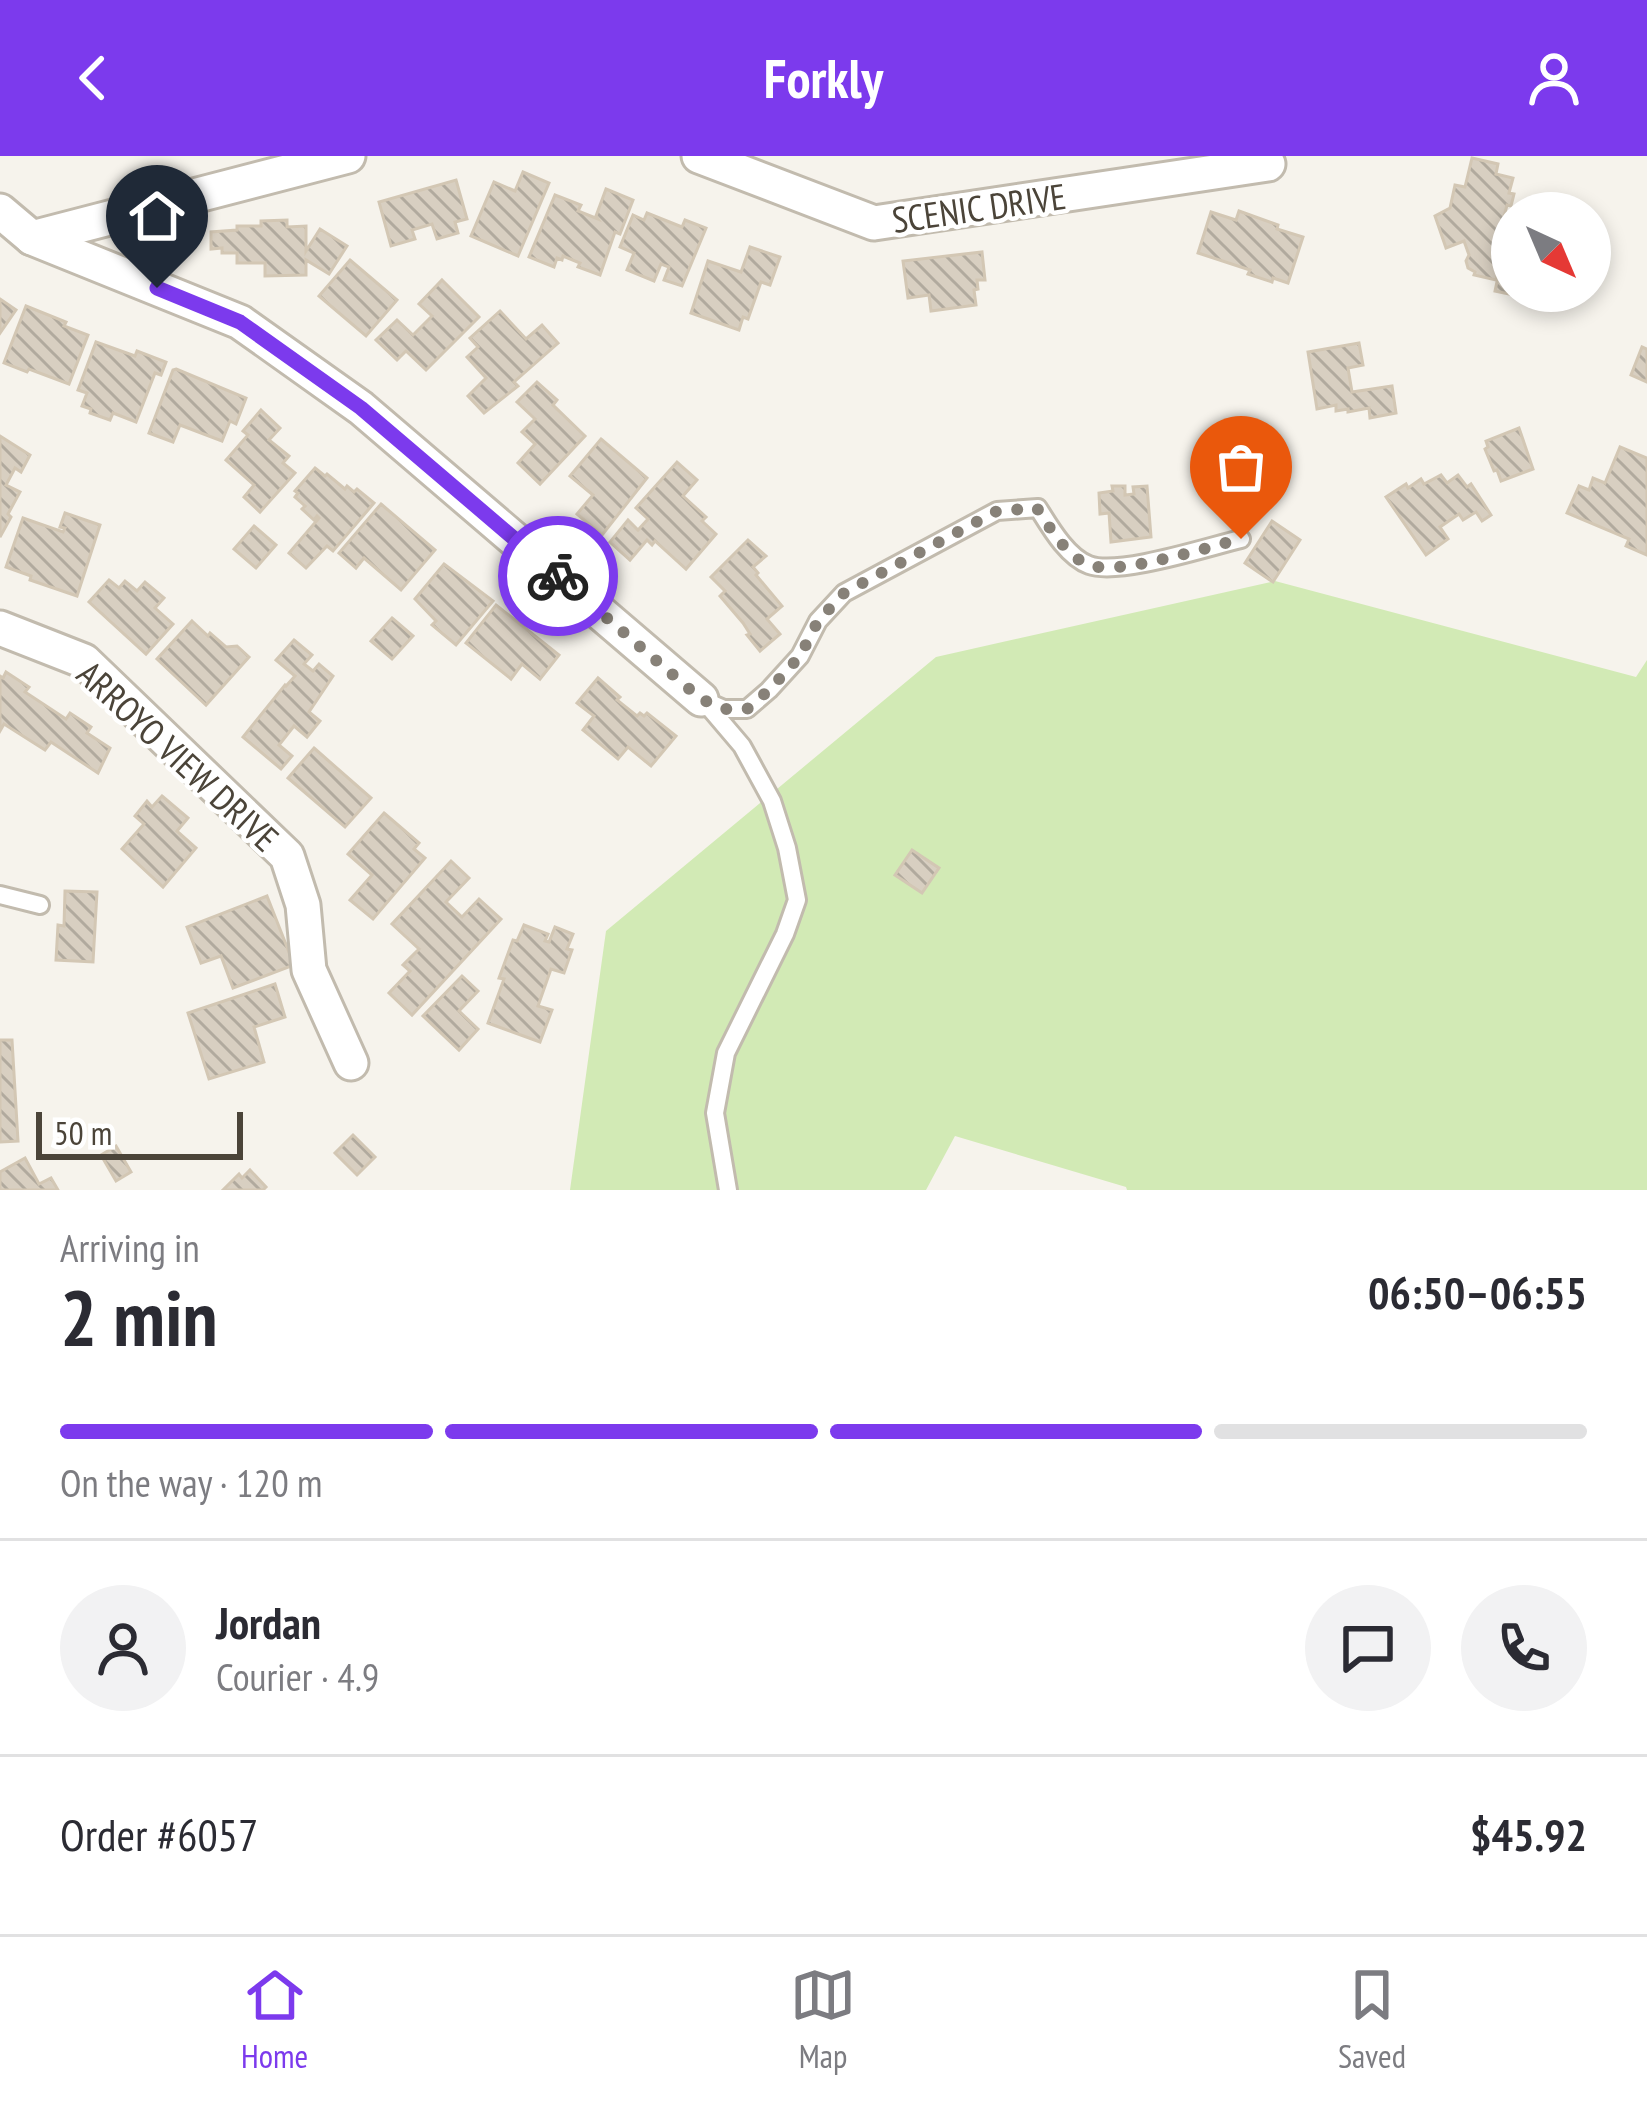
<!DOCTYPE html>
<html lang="en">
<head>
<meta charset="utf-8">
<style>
  :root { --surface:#fff; --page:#f2f2f3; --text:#2b2b33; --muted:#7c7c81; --line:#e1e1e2; --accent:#7c3aed }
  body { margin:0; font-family:"PT Sans Narrow",sans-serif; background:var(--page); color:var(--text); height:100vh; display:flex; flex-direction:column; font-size:45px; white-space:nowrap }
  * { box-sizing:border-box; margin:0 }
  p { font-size:39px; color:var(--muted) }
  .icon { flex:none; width:66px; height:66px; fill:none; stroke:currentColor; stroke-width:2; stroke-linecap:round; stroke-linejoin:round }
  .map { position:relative; height:1034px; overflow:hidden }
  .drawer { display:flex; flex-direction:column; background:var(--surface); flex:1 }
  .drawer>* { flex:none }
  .needle { width:78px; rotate:136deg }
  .buttons { position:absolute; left:1491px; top:36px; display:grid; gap:24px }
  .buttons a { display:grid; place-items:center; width:120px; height:120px; border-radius:50%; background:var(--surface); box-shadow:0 6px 18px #0003; font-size:60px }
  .scale { position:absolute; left:36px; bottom:30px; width:207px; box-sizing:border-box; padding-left:12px; border:6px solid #4b4439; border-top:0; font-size:33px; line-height:42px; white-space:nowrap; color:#4b4439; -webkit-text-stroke:9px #fff; paint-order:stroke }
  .pin { position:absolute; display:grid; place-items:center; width:102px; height:102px; color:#fff; margin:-123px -51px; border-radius:50% 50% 50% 0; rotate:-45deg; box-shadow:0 0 12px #0007 }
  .pin .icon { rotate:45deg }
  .courier { position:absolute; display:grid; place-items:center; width:120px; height:120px; margin:-60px; border:9px solid #7c3aed; border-radius:50%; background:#fff; color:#222; box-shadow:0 3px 15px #0007 }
  .headline em { font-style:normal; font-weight:700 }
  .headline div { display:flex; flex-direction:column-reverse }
  .headline { display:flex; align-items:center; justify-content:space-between; height:204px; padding:0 60px }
  h1 { font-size:78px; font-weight:700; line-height:90px }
  .bar { display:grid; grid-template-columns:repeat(4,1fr); gap:18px 12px; align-content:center; height:144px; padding:0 60px }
  .bar i { height:15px; border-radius:9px; background:var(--line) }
  .bar .current { background:var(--accent) }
  .bar p { grid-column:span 4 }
  .line { display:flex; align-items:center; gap:30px; padding:0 60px; border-top:3px solid var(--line) }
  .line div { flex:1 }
  .round { display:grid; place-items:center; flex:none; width:126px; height:126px; border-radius:63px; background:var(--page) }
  header { display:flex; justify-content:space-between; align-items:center; height:156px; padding:0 60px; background:var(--accent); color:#fff; font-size:54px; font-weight:700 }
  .menu { display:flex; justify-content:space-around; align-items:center; height:168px; border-top:3px solid var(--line); background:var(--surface); font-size:33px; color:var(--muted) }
  .menu a { display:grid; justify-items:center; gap:6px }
  .menu .current { color:var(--accent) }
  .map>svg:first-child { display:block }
</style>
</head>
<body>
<header><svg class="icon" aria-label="back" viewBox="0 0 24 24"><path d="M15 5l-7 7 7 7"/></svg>Forkly<svg class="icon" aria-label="person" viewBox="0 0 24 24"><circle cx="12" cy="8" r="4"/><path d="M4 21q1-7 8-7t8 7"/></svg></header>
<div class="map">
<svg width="1647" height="1034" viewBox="0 0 1647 1034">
  <defs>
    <pattern id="building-back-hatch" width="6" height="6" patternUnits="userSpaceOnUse" patternTransform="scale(3)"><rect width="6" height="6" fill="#d8cfc1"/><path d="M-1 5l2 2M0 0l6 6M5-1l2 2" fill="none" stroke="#b1aa9e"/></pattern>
  </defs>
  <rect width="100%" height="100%" fill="#f6f3ec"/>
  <polygon fill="#d2eab5" points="1275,425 1636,521 1647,504 1647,1034 1127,1034 1126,1031 955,980 926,1034 570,1034 606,775 936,501"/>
  <g fill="url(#building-back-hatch)" stroke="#d3c7b4" stroke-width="3">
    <polygon points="1472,2 1498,8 1496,18 1513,22 1509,37 1514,38 1511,50 1507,49 1501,72 1507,74 1496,124 1474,119 1475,116 1468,112 1466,105 1469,99 1464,85 1446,92 1435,60 1450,52 1455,29 1465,31"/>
    <polygon points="523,16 549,27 518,100 471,80 494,26 515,35"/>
    <polygon points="456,24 467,63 455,66 458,77 437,83 432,68 412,74 415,83 391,90 379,46"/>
    <polygon points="606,33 633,44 620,78 615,76 600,119 578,111 580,107 563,100 562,104 557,102 554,111 529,101 555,39 581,49 578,55 598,63 596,60"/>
    <polygon points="1239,55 1278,69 1277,73 1303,81 1288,127 1273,122 1272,126 1248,118 1250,114 1198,97 1211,56 1236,64"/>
    <polygon points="647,57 682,71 685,64 706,72 682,130 664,124 669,111 661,108 654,125 627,114 634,97 620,91 633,59 644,64"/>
    <polygon points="287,64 287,71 306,70 306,95 320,73 347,90 329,118 306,104 306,119 265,120 265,107 237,107 237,97 222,97 222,92 211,93 211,76 237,74 237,70 261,70 261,65"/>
    <polygon points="750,91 780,101 770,129 761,126 748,163 743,161 739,174 691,157 708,105 741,116"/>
    <polygon points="982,96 985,124 977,124 978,133 974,134 976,149 931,155 929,139 908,142 903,105"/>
    <polygon points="350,104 397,144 366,180 319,140"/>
    <polygon points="1501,107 1512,109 1512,135 1520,135 1516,142 1514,139 1495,135"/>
    <polygon points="442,124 479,161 426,214 406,195 397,204 376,184 397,164 413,179 432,160 419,148"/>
    <polygon points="0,143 16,154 0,177"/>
    <polygon points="26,150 66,166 64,170 88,179 69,228 29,213 27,216 4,207"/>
    <polygon points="500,155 526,183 542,169 558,187 514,226 518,230 484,257 468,240 486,222 467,201 478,191 470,182"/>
    <polygon points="96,186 135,200 137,195 166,206 161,219 155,217 136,266 113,257 110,264 90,257 91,253 82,250 87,237 78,234"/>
    <polygon points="1359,187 1363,209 1348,212 1352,236 1392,230 1396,257 1370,262 1369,252 1348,256 1348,253 1336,255 1336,249 1317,253 1308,196"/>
    <polygon points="1642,191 1647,193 1647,226 1631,219"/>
    <polygon points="176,213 246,242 236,268 230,265 222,285 180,269 173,286 149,277 173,214"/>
    <polygon points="537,226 557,244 553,249 585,280 540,328 518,307 535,288 522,276 535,263 517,246"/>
    <polygon points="261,254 280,272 269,284 289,300 283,307 295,317 260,356 244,341 254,329 226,304 248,279 243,275"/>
    <polygon points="1519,272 1533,313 1501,325 1497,314 1494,315 1485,293 1488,291 1486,285"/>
    <polygon points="0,280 30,299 21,316 15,312 6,329 20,336 8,358 11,361 0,381"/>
    <polygon points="601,283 647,322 602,379 577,358 593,339 570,320"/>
    <polygon points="1620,291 1647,302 1647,399 1626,390 1629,383 1567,357 1579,330 1589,334 1593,322 1605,327"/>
    <polygon points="677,306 697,324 683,340 706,361 702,365 716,378 686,413 655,385 652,389 647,384 630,404 610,386 628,364 638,374 648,363 636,352"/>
    <polygon points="315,312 325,320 327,318 345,333 347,330 354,336 357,333 374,347 333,395 327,390 306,412 289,397 319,362 317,360 314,364 302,353 305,350 295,341 298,337 295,335"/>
    <polygon points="1441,319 1447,327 1458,319 1467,331 1471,328 1491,359 1482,365 1476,356 1463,364 1459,358 1440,371 1448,383 1426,399 1386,341 1406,328 1408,332 1421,323 1424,328"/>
    <polygon points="1112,330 1125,330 1125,339 1134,338 1133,331 1147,330 1151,381 1111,386 1109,357 1100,358 1099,337 1113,335"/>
    <polygon points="381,348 435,394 401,434 364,402 356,412 339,397"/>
    <polygon points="65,357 100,369 77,440 30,424 31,420 6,411 23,362 63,376 65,372 60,371"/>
    <polygon points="1272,365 1300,384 1273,426 1245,407"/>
    <polygon points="254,370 276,389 256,412 234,393"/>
    <polygon points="748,384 766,400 753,411 758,417 756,419 782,450 767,463 780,478 760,495 747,479 750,478 743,467 720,440 725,435 711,421"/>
    <polygon points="444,408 493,445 456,489 432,469 436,465 415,443"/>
    <polygon points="109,424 119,432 125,425 137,435 145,426 164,442 155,452 173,468 146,498 89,446"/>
    <polygon points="496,449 559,499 540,523 522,508 511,523 466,487"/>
    <polygon points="392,462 413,480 392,503 371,485"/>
    <polygon points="192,465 208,480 210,477 226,491 237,490 249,501 206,549 157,503"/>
    <polygon points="294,484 312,499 304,508 313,515 319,508 333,520 309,556 320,565 307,581 294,570 279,589 292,600 281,613 243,581 285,529 286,530 295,520 276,504"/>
    <polygon points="6,516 29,531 25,536 66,563 70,557 91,571 87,577 110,592 98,617 51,586 45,594 4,568 0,575 0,520 3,522"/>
    <polygon points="598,522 620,541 617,544 637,560 640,557 644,560 647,557 676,580 651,610 628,591 618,603 583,574 594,560 577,547"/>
    <polygon points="314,592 371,642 345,671 288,622"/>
    <polygon points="162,640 188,662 177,675 196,692 163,731 122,693 144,668 135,660 147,645 152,651"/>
    <polygon points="384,657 419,687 414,693 425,702 373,763 350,744 372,719 348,698"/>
    <polygon points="912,694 939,712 922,737 895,719"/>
    <polygon points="451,705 469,722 446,746 462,761 479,743 501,763 412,859 389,837 410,815 403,809 419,793 392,768"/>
    <polygon points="65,735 97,736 93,806 56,804 58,769 64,770"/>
    <polygon points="267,740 294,809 233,832 221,800 201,807 187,771"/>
    <polygon points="524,769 548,778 545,785 549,786 555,771 573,778 567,793 572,794 564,817 551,813 538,850 552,854 540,886 488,867 504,823 499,822 513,784 517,785"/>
    <polygon points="462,820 478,835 459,855 478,873 459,894 423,860"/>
    <polygon points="275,828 285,861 254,871 264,906 209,923 188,857"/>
    <polygon points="0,884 12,884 18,985 0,986"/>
    <polygon points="353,979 375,1001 357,1019 335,997"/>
    <polygon points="116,990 131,1016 116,1025 101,999"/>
    <polygon points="25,1002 39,1028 51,1022 58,1034 0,1034 0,1016"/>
    <polygon points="250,1014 266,1031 263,1034 223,1034 239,1018 242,1022"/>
  </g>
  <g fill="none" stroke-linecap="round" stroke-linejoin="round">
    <defs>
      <g id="service">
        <path d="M701 543 724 553H747L769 534 800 500 818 465 844 437 997 355 1038 352C1050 371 1067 401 1089 409 1119 420 1207 391 1241 383"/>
        <polyline points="708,550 742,590 772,645 787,692 797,744 785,778 726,897 715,957 728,1034"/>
        <polyline points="0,739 40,749"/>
      </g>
      <g id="minor">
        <polyline points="699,0 874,67 1268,8"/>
        <polyline points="0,55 32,82 240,166 361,252 701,543"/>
        <polyline points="32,82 348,0"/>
        <polyline points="0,472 84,505 287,700 303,749 309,814 351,907"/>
      </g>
    </defs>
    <use href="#service" stroke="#c2bbae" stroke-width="22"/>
    <use href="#minor" stroke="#c2bbae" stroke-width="39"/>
    <use href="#service" stroke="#fff" stroke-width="16"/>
    <use href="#minor" stroke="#fff" stroke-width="33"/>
  </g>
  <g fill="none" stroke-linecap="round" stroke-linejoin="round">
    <path stroke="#878178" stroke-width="12" stroke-dasharray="0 21.6" d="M558 420 701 543 724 553H747L769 534 800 500 818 465 844 437 997 355 1037 352C1049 371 1067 401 1089 409 1118 420 1208 391 1241 383"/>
    <polyline stroke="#7c3aed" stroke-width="15" points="157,132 240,166 361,252 558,420"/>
  </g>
  <g text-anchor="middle" stroke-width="9" stroke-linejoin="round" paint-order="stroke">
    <g font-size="36" fill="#4b4439" stroke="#fff">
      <text transform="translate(979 52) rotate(-8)" y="13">SCENIC DRIVE</text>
      <text transform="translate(178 600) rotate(43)" y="13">ARROYO VIEW DRIVE</text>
    </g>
  </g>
</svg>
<div class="buttons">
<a><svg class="needle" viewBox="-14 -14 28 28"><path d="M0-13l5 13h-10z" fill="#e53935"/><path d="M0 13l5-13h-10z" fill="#7c7c81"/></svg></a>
</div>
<div class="scale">50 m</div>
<div class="pin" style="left:1241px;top:383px;background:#ea580c"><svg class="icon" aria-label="bag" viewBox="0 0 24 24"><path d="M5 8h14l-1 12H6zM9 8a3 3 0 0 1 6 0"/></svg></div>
<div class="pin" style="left:157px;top:132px;background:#1f2937"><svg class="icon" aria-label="home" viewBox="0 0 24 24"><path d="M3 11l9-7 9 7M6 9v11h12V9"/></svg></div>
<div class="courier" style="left:558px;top:420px"><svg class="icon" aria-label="bike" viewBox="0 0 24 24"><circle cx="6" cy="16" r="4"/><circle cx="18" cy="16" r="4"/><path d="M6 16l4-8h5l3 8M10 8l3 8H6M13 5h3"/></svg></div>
</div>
<section class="drawer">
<div class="headline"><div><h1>2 min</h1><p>Arriving in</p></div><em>06:50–06:55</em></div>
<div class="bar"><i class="current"></i><i class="current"></i><i class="current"></i><i></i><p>On the way · 120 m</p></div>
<div class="line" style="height:216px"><a class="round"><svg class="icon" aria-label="person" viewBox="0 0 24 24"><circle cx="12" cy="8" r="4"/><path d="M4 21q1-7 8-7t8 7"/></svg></a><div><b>Jordan</b><p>Courier · 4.9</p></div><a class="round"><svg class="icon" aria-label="chat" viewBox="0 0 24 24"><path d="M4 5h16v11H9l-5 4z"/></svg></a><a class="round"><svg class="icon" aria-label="phone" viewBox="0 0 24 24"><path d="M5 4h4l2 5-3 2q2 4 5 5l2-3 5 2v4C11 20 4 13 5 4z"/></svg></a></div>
<div class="line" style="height:156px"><div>Order #6057</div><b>$45.92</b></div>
</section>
<nav class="menu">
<a class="current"><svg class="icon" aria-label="home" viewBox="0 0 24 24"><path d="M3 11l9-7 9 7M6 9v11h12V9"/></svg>Home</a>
<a><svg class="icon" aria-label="map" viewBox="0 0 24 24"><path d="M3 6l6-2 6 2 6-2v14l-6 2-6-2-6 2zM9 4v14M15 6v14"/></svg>Map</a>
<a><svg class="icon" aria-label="saved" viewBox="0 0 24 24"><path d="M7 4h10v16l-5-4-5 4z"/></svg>Saved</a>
</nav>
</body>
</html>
